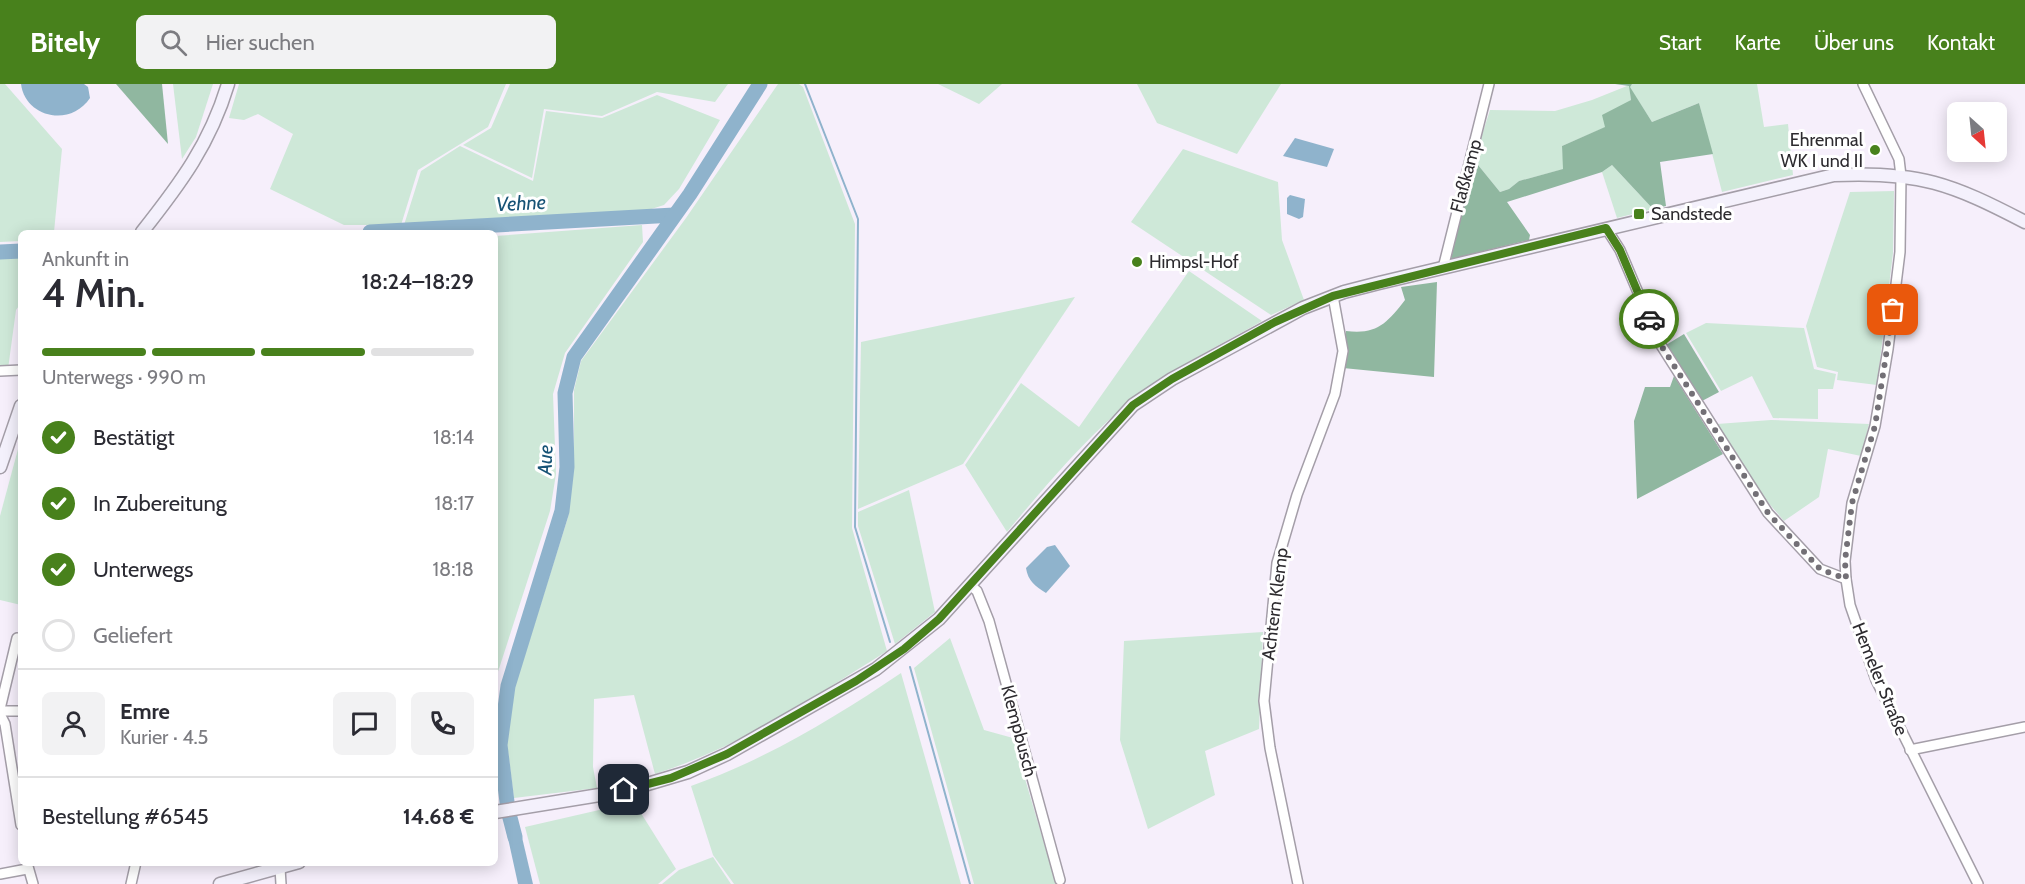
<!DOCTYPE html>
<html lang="de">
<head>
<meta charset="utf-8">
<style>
  :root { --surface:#fff; --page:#f2f2f3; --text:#2b2b33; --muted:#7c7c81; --line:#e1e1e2; --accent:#48811c }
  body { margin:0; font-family:Cabin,sans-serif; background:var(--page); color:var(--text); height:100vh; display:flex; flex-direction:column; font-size:22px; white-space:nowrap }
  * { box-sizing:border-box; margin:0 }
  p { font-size:20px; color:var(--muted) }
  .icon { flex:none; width:33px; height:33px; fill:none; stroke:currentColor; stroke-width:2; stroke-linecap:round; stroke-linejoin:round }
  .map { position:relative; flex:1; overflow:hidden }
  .side { position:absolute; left:18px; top:146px; width:480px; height:636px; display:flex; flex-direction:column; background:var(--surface); border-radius:9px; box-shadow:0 3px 15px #0003 }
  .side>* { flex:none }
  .needle { width:39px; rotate:153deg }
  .buttons { position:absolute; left:1947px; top:18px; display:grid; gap:12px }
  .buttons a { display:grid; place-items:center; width:60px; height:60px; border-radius:9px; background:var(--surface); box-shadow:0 3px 15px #0003; font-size:30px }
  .pin { position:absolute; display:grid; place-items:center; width:51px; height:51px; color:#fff; margin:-26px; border-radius:12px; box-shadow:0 3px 9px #0006 }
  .courier { position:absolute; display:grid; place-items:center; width:60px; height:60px; margin:-30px; border:4px solid #48811c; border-radius:50%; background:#fff; color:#222; box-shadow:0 2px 8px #0007 }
  .head em { font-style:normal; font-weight:600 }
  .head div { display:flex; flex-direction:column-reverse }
  .head { display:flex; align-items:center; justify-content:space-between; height:102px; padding:0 24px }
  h1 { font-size:39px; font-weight:600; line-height:45px }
  .bar { display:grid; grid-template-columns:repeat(4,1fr); gap:9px 6px; align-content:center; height:72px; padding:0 24px }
  .bar i { height:8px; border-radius:4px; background:var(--line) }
  .bar .on { background:var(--accent) }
  .bar p { grid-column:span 4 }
  .line { display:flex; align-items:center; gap:15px; padding:0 24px; border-top:2px solid var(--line) }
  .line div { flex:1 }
  .round { display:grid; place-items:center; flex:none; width:63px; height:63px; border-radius:9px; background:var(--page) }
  ol { padding:0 24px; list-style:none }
  li { display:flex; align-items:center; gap:18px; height:66px }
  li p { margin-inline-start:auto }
  li .icon { padding:6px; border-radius:50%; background:var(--accent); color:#fff; stroke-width:4 }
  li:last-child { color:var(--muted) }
  li i { width:33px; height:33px; border:3px solid var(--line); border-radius:50% }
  header { display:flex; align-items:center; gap:36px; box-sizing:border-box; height:84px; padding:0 30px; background:var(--accent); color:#fff }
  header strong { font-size:28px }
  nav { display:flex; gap:33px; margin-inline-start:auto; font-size:21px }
  .search { width:420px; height:54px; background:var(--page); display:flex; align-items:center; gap:15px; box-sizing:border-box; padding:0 21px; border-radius:9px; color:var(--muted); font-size:22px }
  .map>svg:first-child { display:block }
</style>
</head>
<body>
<header>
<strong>Bitely</strong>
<div class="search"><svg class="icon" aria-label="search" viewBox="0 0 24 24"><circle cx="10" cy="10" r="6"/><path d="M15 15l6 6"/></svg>Hier suchen</div>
<nav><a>Start</a><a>Karte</a><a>Über uns</a><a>Kontakt</a></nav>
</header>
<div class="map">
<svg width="2025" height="800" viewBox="0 0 2025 800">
  <rect width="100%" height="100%" fill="#f6effb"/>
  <g fill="#cee8d8">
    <polygon points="0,0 5,0 62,65 54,148 21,148 21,157 0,158"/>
    <polygon points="173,0 213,0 196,53 182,75"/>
    <polygon points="239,0 506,0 488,43 418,86 401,141 344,141 270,105 293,50 258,30 244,36 229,34"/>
    <polygon points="510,0 728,0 715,18 657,8 602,32 544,25 532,94 463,61 491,44"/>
    <path d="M778 0H799L803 3 855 140 852 444 887 567C814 613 738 664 655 690L634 611 594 615 593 683 597 704 514 714 507 660 515 602 568 433 574 383V306L581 277 686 134Z"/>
    <polygon points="938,0 1002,0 979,20"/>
    <polygon points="1137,0 1281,0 1237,70 1157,39"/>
    <polygon points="1632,0 1757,0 1764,43 1788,40 1793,91 1722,108 1699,19 1652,38 1630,4 1631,16 1606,43 1562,62 1564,85 1519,97 1509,105 1500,108 1474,76 1490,26 1555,27 1592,16"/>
    <polygon points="657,11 720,36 679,105 664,121 642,128 404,141 421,87 460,62 533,97 546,27 602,34"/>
    <polygon points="1183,65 1278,98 1282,156 1304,216 1271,231 1131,138"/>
    <polygon points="1612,81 1653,125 1617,134 1602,88"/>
    <polygon points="1894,107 1893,169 1877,301 1837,296 1838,288 1817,283 1806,242 1850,108"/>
    <polygon points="642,141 643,158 565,269 553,310 556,390 550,427 495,597 495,152"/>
    <polygon points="21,170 21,219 16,226 8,285 0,285 0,171"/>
    <path d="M1189 187 1262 237C1213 265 1161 290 1119 327 1078 363 1042 406 1007 448L965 381 1021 299 1079 343Z"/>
    <polygon points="1075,213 963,380 858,425 861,258"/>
    <polygon points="1706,239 1804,244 1814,285 1836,290 1833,305 1818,305 1818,335 1773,334 1752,292 1721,307 1686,249"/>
    <polygon points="1771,336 1869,340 1861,372 1828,365 1819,413 1784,437 1765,415 1717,340"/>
    <polygon points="21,354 21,521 0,516 0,432"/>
    <polygon points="909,406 935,528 895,560 858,442 858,428"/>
    <polygon points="1263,548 1259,645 1205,667 1215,711 1148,745 1120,656 1124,557"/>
    <polygon points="950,554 984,646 1013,654 1056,800 974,800 914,584"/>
    <path d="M901 589 961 800H734L713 771 691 702C765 676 836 633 901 589Z"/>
    <polygon points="634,718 676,785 658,800 540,800 525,743"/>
    <polygon points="713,773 731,800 662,800 679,786"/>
  </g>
  <g fill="#90b7a0">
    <polygon points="116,0 162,0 168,60"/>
    <polygon points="1615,0 1632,0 1630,3 1652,38 1699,19 1713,70 1660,78 1666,122 1653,125 1612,81 1602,88 1507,118 1530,151 1529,156 1451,175 1474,76 1500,108 1509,105 1519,97 1563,85 1562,62 1605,43 1602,31 1631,16 1629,2"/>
    <path d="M1437 198 1434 293 1343 284 1346 247C1377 251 1387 239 1405 216L1401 203Z"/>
    <polygon points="1684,250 1719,308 1702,317 1666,261"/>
    <polygon points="1674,292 1723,370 1637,415 1634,337 1645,303 1670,303"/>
  </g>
  <g fill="#8fb3cc">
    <path d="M21 0H84L88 3 90 14C70 44 25 33 21 0Z"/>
    <polygon points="1295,54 1334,65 1327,83 1283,72"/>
    <polygon points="1290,111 1305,115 1303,133 1299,135 1287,130 1287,114"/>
    <path d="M1055 461 1070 482 1046 509C1035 502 1028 497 1026 484L1047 463Z"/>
    <polygon points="514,734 521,749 533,800 518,800 504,736"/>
  </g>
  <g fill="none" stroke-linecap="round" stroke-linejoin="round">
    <g stroke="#8fb3cc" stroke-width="2">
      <polyline points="805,0 858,135 855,443 890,558"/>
      <polyline points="910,583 970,800"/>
    </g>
    <g stroke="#8fb3cc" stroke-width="15">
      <polyline points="370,148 674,131"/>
      <polyline points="0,168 21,167"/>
      <polyline points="515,753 508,726 500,661 508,602 562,427 567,383 565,309 574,273 690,110 760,0"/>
    </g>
    <defs>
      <g id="minor">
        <polyline points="1863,0 1899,75 1901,92 1900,168 1888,265 1875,342 1852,419 1845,477 1846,495 1850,521 1876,596 1978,800"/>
        <polyline points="1606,144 1620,166 1659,258 1768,429 1820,485 1846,495"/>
        <polyline points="1443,184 1489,0"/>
        <polyline points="0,287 21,286"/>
        <polyline points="970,501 977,507 989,537 1060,796"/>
        <polyline points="0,625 17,554"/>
        <polyline points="0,627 21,627"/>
        <polyline points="0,630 5,640 21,741"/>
        <polyline points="1910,666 2025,643"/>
        <polyline points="27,779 33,800"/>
        <polyline points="280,784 281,800"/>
        <polyline points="0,790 27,785"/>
        <polyline points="131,800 136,778"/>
        <polyline points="1298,800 1270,664 1264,617 1277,479 1297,411 1335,310 1343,267 1333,212"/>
      </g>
      <g id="secondary">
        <path d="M142 148C180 100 210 60 228 0"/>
        <polyline points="0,383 21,322"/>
        <path d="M495 728 624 707 688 688 727 670 876 585 939 535 1133 321 1172 295 1303 224 1344 208 1379 199 1834 91C1919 87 1952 100 2025 138"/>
        <polyline points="220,800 299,778"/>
      </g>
    </defs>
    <use href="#minor" stroke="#a49ea8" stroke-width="12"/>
    <use href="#secondary" stroke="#a49ea8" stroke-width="15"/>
    <use href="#minor" stroke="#fff" stroke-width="9"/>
    <use href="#secondary" stroke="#f4f1fc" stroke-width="12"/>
  </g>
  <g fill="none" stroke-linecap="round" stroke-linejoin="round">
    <polyline stroke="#737076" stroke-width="6" stroke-dasharray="0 10.8" points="1649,235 1659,258 1768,429 1820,485 1846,495 1845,477 1852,419 1875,342 1893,226"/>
    <polyline stroke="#48811c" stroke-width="8" points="624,706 671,694 727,670 856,597 904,565 939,535 1133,321 1172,295 1275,238 1333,212 1606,144 1620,166 1649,235"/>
  </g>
  <g fill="#48811c" stroke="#fff" stroke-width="2">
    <circle cx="1875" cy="66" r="6"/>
    <rect x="1633" y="124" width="12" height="12" rx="3"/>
    <circle cx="1137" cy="178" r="6"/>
  </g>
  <g text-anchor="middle" stroke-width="6" stroke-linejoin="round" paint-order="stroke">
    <g font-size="18" fill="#2d2b2f" stroke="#fff" text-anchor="start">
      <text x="1863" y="62" text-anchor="end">Ehrenmal<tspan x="1863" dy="21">WK I und II</tspan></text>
      <text x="1651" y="136">Sandstede</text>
      <text x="1149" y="184">Himpsl-Hof</text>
    </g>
    <g font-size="18" fill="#2d2b2f" stroke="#fff">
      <text transform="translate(1466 92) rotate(-75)" y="6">Flaßkamp</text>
      <text transform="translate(1275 520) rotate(-83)" y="6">Achtern Klemp</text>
      <text transform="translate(1880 595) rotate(68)" y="6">Hemeler Straße</text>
      <text transform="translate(1019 647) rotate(75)" y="6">Klempbusch</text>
    </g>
    <g font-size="20" font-style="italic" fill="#175376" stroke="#fff">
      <text transform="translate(521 119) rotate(-3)" y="7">Vehne</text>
      <text transform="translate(545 376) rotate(-88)" y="7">Aue</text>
    </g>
  </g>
</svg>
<div class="buttons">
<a><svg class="needle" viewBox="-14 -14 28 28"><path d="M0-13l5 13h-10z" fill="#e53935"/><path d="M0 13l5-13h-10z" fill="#7c7c81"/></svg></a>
</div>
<div class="pin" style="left:1893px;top:226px;background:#ea580c"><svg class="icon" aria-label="bag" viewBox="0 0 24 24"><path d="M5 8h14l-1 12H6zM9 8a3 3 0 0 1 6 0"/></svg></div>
<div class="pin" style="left:624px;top:706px;background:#1f2937"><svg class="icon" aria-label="home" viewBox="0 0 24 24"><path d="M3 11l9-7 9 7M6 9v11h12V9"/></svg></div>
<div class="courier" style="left:1649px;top:235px"><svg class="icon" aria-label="car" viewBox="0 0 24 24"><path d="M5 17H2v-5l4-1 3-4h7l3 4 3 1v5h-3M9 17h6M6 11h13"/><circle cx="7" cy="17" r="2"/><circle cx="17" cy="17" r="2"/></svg></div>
<section class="side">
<div class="head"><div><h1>4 Min.</h1><p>Ankunft in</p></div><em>18:24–18:29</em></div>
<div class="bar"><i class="on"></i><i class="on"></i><i class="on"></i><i></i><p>Unterwegs · 990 m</p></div>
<ol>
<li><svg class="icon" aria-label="check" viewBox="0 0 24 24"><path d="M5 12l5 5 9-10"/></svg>Bestätigt<p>18:14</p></li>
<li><svg class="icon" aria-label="check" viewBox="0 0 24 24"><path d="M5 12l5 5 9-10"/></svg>In Zubereitung<p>18:17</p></li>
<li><svg class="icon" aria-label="check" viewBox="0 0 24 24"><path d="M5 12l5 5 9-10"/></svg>Unterwegs<p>18:18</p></li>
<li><i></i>Geliefert</li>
</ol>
<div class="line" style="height:108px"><a class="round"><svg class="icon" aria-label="person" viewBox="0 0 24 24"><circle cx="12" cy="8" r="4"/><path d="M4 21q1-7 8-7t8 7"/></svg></a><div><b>Emre</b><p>Kurier · 4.5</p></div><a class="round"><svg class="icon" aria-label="chat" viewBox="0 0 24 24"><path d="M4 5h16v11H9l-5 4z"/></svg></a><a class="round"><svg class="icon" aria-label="phone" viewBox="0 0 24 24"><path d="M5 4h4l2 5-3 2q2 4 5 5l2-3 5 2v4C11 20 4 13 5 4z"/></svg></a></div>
<div class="line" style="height:78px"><div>Bestellung #6545</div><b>14.68 €</b></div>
</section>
</div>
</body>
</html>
